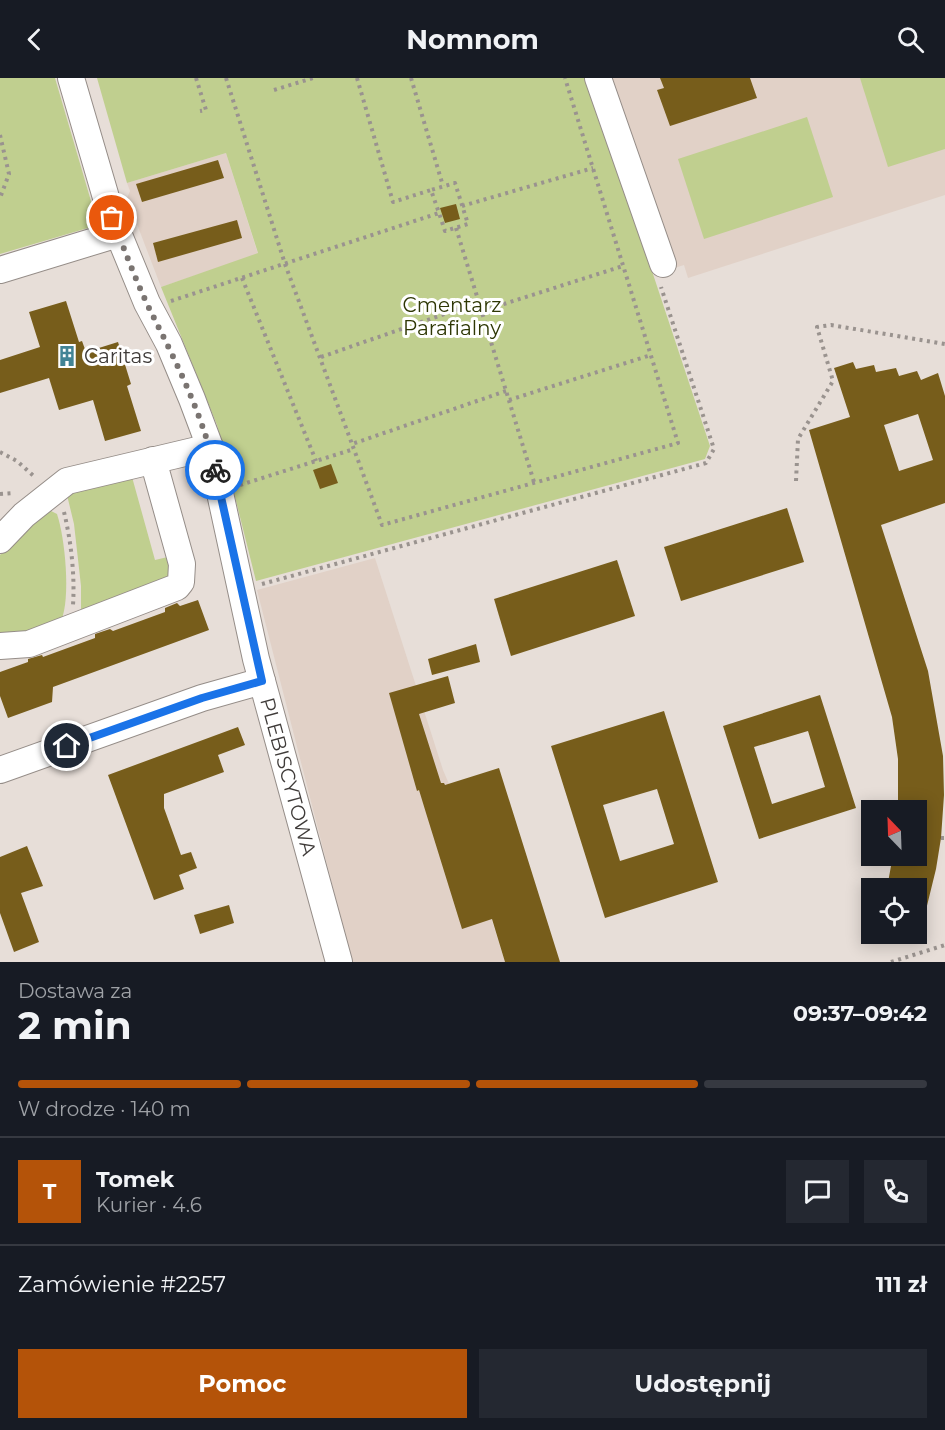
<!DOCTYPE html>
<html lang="pl">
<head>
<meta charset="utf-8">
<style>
  :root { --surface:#171b24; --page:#242831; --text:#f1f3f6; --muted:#9ea1a6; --line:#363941; --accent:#b45309 }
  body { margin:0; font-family:Montserrat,sans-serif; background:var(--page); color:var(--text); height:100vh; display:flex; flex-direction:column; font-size:22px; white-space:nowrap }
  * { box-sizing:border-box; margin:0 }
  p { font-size:20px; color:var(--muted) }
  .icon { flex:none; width:33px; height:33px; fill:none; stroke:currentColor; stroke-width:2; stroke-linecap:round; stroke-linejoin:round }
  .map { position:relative; height:884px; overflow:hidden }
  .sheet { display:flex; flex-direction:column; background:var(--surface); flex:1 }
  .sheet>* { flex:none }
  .needle { width:39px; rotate:337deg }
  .buttons { position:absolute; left:861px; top:722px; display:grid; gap:12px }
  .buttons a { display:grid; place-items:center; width:66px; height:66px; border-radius:0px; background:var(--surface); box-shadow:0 3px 15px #0003; font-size:30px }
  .pin { position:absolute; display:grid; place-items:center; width:51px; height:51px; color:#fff; margin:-26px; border:3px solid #fff; border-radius:50%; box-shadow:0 2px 6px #0007 }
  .courier { position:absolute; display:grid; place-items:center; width:60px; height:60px; margin:-30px; border:4px solid #1a73e8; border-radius:50%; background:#fff; color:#222; box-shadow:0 2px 8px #0007 }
  .overview em { font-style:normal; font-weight:700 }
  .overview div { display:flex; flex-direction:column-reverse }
  .overview { display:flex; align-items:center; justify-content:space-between; height:102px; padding:0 18px }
  h1 { font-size:39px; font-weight:700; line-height:45px }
  .bar { display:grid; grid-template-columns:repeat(4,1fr); gap:9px 6px; align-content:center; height:72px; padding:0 18px }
  .bar i { height:8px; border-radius:4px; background:var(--line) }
  .bar .current { background:var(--accent) }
  .bar p { grid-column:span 4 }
  .line { display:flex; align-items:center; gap:15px; padding:0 18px; border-top:2px solid var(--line) }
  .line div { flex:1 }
  .round { display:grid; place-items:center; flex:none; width:63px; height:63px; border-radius:0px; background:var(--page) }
  .action { display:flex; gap:12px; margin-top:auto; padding:12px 18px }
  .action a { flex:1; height:69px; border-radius:0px; background:var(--accent); color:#fff; font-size:24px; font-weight:700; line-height:69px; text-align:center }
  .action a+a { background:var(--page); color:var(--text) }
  header { display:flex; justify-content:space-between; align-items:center; height:78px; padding:0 18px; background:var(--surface); font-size:27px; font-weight:700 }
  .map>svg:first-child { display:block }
</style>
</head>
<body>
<header><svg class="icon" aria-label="back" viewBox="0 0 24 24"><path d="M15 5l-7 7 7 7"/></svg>Nomnom<svg class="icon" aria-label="search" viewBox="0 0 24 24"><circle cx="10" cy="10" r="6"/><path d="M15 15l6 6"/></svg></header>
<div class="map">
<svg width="945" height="884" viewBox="0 0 945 884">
  <rect width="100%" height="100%" fill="#e7ded8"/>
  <g fill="#e1d1c7">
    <polygon points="605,0 945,0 945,117 688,200 684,187 668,192"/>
    <polygon points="226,75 258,176 161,209 127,120 130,113 127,105"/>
    <polygon points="375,480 443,692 449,706 505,884 352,884 257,512"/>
  </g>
  <g fill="#c0cf8f">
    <polygon points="0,0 55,0 98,147 0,176"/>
    <polygon points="97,0 588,0 710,368 705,381 256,503 217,347 161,209 258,175 226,75 127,105"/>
    <polygon points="860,0 945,0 945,71 888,89"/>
    <polygon points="807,39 833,119 704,161 678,81"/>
    <polygon points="132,399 155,482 172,478 171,498 81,534 81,508 74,446 67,417 70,413"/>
    <path d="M47 431 57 436C65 460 71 520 61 543L0 563V477Z"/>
  </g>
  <g fill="#775d1b" fill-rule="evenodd">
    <polygon points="660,0 750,0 757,20 670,48 657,12 664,10"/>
    <polygon points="218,82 224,100 142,124 136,106"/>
    <polygon points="456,126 460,141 445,145 440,130"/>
    <polygon points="237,142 242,160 158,184 153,165"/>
    <polygon points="66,223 79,264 82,263 86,274 118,264 131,306 127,308 141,353 105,363 93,322 59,332 49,300 0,315 0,282 40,269 29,234"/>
    <path d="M853 284 856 291 874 287 876 294 896 290 899 298 917 293 921 302 938 295 945 318V425L881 447 928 593 943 678 944 717 941 760 936 791 923 844 916 843V810H887L893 777H916V732H898V681L892 639 809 352 850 339 834 290ZM918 336 933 382 899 393 884 347Z"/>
    <polygon points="331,386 338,405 320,411 313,392"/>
    <polygon points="787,430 804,484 681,523 664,469"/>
    <polygon points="617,482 635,538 511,578 494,521"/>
    <polygon points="198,522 209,552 53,609 52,624 8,640 0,618 0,594 28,584 28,581 42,577 43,579 95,560 95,556 110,551 113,553 165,534 165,530 177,525 180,528"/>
    <polygon points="476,566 480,584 432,597 428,581"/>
    <polygon points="448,598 455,625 419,636 441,705 444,705 445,707 499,690 560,884 505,884 492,841 462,851 426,735 419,712 417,713 389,615"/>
    <path d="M820 617 856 730 759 761 723 648ZM808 653 825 709 772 726 754 669Z"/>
    <path d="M664 633 718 804 605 840 551 668ZM657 711 674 766 620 783 603 727Z"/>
    <polygon points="238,649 245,667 218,677 224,694 164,716 164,730 181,777 191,774 197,790 179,797 184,811 154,822 108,697"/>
    <polygon points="27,768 43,808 21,815 39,864 14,874 0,835 0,779"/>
    <polygon points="229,827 234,845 200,856 194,837"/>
  </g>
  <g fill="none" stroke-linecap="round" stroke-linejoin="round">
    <defs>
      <g id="minor">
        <path id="s1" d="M71 0 112 140 147 225 169 266 192 321 210 369 256 581 339 884"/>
        <polyline points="598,0 663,186"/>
        <polyline points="0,192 118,156"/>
        <polyline points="0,462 24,437 67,403 210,369"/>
        <polyline points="0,568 29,566 177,509 181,504 182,486 153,382"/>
        <polyline points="0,692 202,620 262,603"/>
      </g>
    </defs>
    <use href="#minor" stroke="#958d88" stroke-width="28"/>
    <g stroke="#9a938f" stroke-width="4" stroke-dasharray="3 4.5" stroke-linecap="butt">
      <polyline points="196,0 206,32 200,33"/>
      <polyline points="226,0 285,186 352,366"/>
      <polyline points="357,0 393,124 431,112"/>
      <polyline points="411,0 443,108"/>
      <polyline points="274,12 313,0"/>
      <polyline points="0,57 9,96 0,120"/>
      <polyline points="462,128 593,90"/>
      <polyline points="456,150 534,404"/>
      <polyline points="242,200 316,383"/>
      <polyline points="171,223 439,135 431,112 455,105 468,146 445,153 439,135"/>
      <polyline points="482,233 623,188"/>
      <polyline points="321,279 479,224"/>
      <polyline points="506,313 352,366 382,447 678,365 565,0"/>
      <polyline points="509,322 651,277"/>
      <polyline points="0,374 17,383 36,400"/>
      <polyline points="796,403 798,361 833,303 817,249 831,247 945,266"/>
      <polyline points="240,407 354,371"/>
      <polyline points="0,416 14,415"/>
      <path d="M64 434C71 463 75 497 73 527"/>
      <polyline points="262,506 706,385 714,371 661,209"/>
      <polyline points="941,760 945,760"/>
      <polyline points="891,884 945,867"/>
    </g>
    <use href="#minor" stroke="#fff" stroke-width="26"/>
  </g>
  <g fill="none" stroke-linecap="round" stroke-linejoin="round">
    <path stroke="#7a7471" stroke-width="6" stroke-dasharray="0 10.8" d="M112 140C124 170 135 201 149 230 175 282 202 334 215 392"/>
    <polyline stroke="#1a73e8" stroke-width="8" points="67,668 202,620 262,603 215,392"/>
  </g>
  <defs>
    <symbol id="building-bare" viewBox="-9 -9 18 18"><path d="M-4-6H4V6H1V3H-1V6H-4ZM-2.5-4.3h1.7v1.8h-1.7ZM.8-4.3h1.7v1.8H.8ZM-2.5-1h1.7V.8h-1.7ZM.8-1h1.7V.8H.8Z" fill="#428496" stroke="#fff" stroke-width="2.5" paint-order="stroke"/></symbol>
  </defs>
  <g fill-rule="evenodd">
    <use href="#building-bare" x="52" y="263" width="30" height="30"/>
  </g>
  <g text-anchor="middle" stroke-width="6" stroke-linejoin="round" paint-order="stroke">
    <g font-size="20" fill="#2e3704" stroke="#fff">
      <text x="452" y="234">Cmentarz<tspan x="452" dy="23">Parafialny</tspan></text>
    </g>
    <g font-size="20" fill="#3f3b39" stroke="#fff" text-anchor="start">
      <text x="84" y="285">Caritas</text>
    </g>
    <g font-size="20" fill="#3f3b39" stroke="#fff">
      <text dy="7" stroke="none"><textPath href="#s1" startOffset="734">PLEBISCYTOWA</textPath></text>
    </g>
  </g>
</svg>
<div class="buttons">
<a><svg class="needle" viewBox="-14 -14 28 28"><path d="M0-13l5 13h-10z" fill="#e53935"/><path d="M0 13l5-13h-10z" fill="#9ea1a6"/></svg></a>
<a><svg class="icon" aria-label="locate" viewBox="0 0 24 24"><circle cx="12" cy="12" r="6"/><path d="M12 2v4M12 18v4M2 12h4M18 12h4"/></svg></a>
</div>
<div class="pin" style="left:112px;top:140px;background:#ea580c"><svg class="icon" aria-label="bag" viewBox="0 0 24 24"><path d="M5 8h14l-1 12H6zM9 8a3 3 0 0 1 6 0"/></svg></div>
<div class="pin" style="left:67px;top:668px;background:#1f2937"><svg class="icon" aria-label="home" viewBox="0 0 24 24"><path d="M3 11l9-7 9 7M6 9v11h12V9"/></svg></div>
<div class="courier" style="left:215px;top:392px"><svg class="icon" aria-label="bike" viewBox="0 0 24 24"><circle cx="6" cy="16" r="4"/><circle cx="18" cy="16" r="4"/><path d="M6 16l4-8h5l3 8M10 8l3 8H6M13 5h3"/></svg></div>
</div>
<section class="sheet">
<div class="overview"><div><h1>2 min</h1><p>Dostawa za</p></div><em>09:37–09:42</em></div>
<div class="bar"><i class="current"></i><i class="current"></i><i class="current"></i><i></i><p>W drodze · 140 m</p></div>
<div class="line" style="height:108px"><b class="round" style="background:var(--accent);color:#fff">T</b><div><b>Tomek</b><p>Kurier · 4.6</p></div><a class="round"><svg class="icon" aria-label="chat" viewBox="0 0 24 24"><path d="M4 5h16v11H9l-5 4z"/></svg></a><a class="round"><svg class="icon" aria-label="phone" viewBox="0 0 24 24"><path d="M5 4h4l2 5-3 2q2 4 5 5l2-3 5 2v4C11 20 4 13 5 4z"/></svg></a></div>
<div class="line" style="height:78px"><div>Zamówienie #2257</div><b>111 zł</b></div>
<div class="action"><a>Pomoc</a><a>Udostępnij</a></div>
</section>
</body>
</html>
